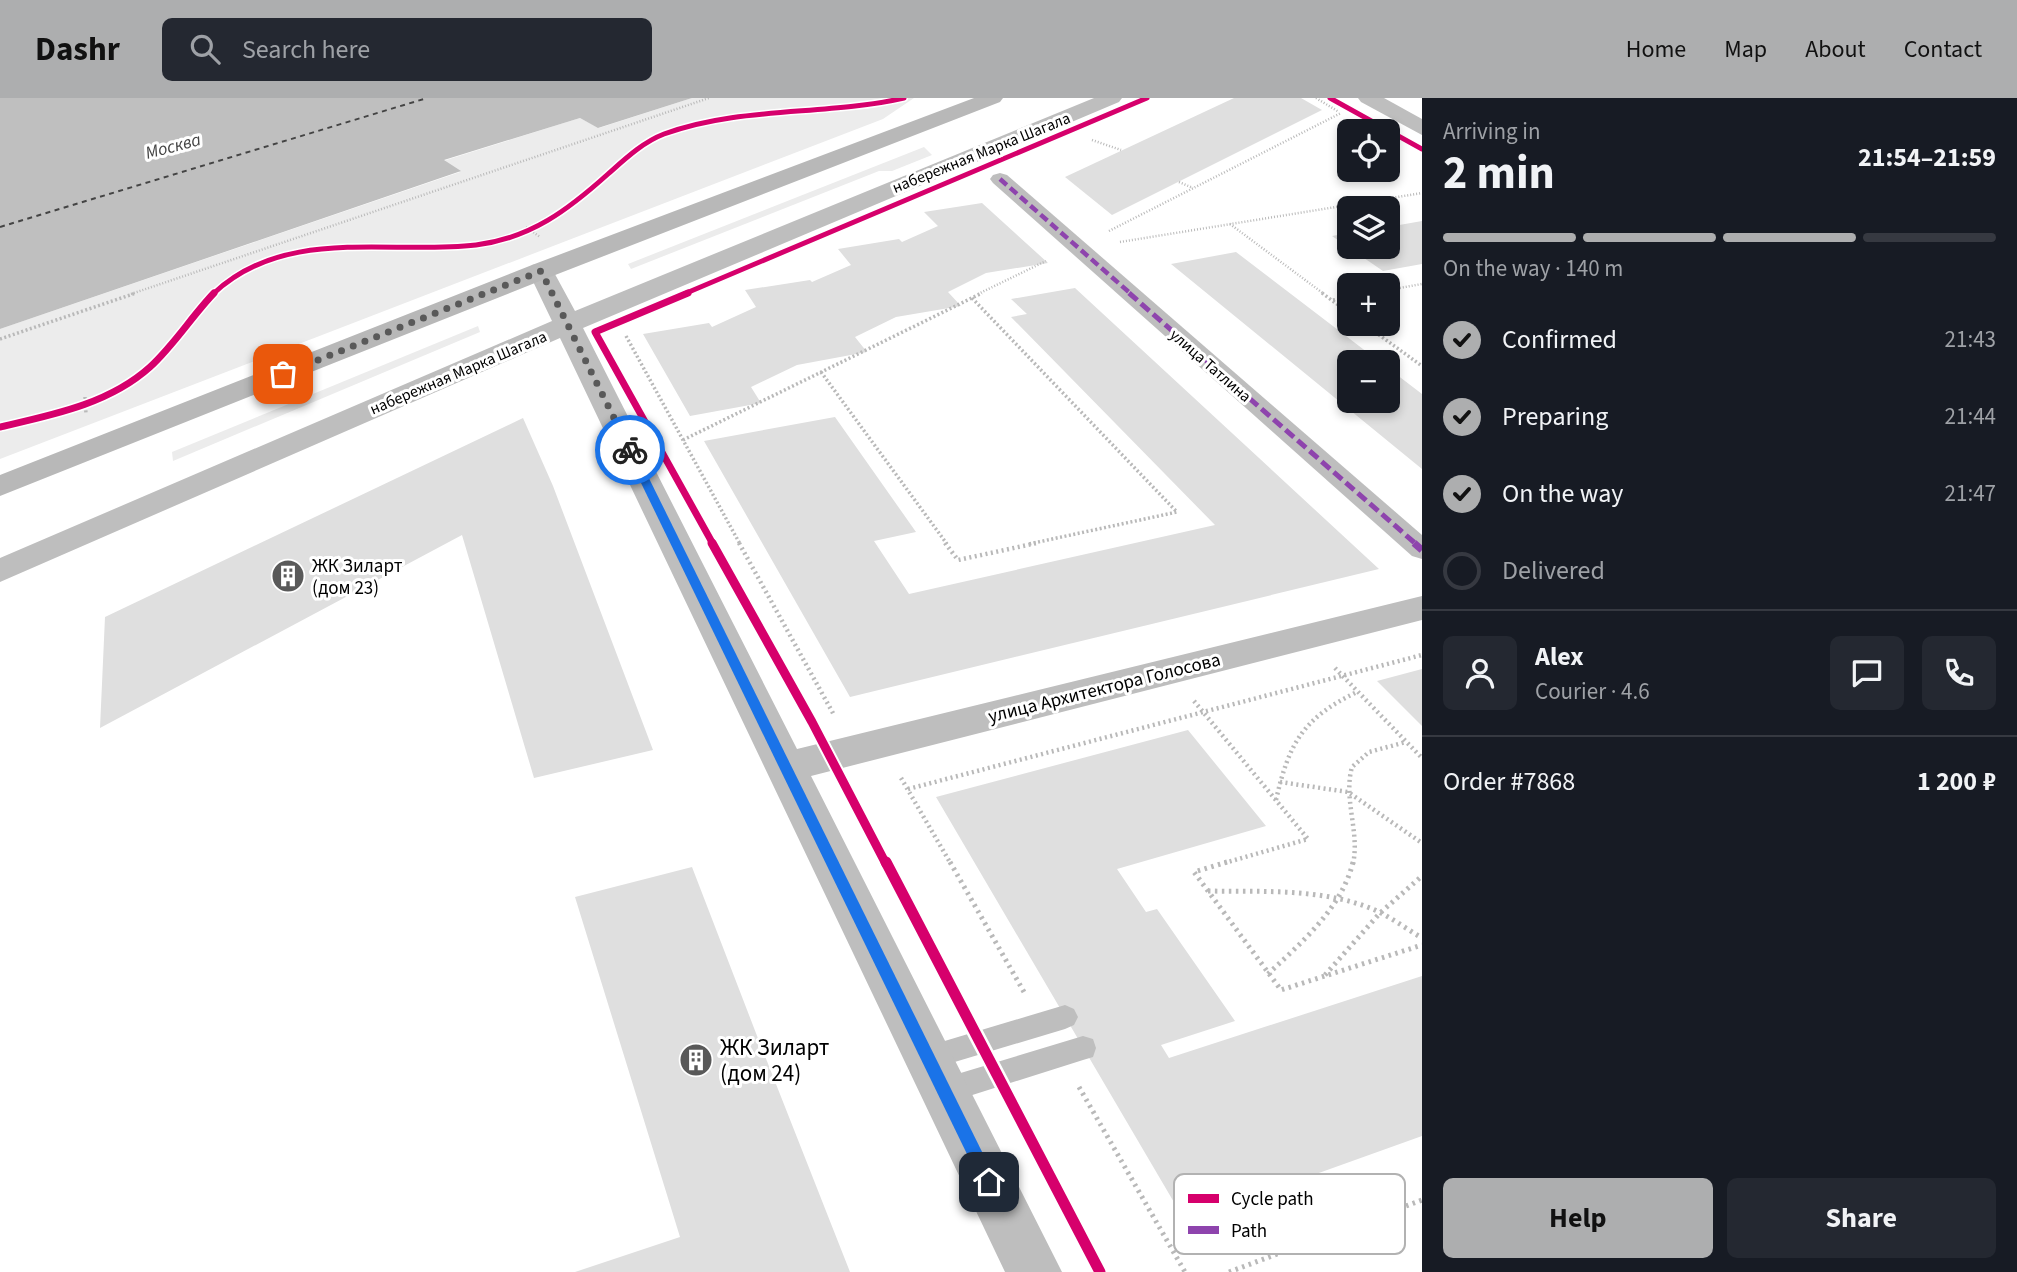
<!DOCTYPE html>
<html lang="en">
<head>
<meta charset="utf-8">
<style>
  :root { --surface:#171b24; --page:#242831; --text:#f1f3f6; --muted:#9ea1a6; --line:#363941; --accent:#adaeaf }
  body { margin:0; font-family:"Source Sans 3",sans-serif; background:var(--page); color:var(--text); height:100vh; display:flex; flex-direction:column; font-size:26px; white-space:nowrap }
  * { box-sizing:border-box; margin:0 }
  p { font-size:23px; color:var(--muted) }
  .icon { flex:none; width:38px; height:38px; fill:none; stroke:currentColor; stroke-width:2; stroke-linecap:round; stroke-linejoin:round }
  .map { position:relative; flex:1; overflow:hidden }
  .sheet { display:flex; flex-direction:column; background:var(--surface); width:595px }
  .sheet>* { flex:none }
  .controls { position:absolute; left:1337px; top:21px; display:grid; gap:14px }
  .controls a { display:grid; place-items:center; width:63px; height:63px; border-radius:10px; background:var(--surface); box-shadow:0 4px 10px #0003; font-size:35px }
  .pin { position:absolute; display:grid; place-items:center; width:60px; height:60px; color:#fff; margin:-30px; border-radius:14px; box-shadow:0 4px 10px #0006 }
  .courier { position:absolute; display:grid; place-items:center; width:70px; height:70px; margin:-35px; border:5px solid #1a73e8; border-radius:50%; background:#fff; color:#222; box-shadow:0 2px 9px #0007 }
  .head em { font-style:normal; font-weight:700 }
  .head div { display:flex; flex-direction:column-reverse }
  .head { display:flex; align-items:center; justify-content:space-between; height:119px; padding:0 21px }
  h1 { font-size:46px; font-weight:700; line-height:52px }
  .bar { display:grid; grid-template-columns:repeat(4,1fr); gap:10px 7px; align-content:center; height:84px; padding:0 21px }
  .bar i { height:9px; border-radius:5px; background:var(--line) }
  .bar .on { background:var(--accent) }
  .bar p { grid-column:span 4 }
  .line { display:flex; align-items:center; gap:18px; padding:0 21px; border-top:2px solid var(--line) }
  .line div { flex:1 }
  .round { display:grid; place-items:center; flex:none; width:74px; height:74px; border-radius:10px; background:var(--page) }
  ol { padding:0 21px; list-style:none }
  li { display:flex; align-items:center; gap:21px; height:77px }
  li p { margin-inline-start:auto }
  li .icon { padding:7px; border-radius:50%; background:var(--accent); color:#111; stroke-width:4 }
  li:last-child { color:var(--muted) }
  li i { width:38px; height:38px; border:4px solid var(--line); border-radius:50% }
  .action { display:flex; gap:14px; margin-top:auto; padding:14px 21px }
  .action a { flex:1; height:80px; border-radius:10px; background:var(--accent); color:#111; font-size:28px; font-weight:700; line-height:80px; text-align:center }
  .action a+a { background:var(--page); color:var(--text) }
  header { display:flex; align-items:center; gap:42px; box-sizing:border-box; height:98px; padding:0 35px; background:var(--accent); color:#111 }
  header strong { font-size:33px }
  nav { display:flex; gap:38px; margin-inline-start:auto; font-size:24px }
  .search { width:490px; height:63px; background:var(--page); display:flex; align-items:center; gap:18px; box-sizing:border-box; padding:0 24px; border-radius:10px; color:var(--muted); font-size:26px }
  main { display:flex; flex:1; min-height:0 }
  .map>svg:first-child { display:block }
</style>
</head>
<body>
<header>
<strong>Dashr</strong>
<div class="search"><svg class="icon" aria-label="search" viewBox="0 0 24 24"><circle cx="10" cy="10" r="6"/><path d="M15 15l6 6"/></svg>Search here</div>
<nav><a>Home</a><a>Map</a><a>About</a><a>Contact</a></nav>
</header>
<main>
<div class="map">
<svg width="1422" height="1174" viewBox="0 0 1422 1174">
  <rect width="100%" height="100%" fill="#fff"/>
  <g fill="#ececec">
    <polygon points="692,0 914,0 883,21 0,361 0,231 460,74 443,63 580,20 599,30"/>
    <polygon points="924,49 932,57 892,73 879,73 631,171 628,166"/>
    <polygon points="478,228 480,234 173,363 172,354"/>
  </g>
  <polygon fill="#bfbfbf" points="0,0 692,0 598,30 580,20 444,62 461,73 0,231"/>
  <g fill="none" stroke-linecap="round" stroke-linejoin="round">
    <polyline stroke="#444" stroke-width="2" stroke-dasharray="5 4.5" stroke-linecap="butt" points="0,129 427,0"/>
  </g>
  <g fill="#dfdfdf">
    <polygon points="1234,0 1301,0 1322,12 1112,117 1065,79"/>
    <polygon points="982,105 1048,165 986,175 948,194 961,208 896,219 855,239 867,254 797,267 751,289 761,305 690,318 643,236 709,225 712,229 756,209 745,192 810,182 812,184 851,167 838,151 899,141 902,144 938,128 924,114"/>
    <polygon points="1422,123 1422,166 1383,173 1332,138 1349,135 1349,149 1388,149 1388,129"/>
    <polygon points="1236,154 1380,264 1349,264 1349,303 1388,303 1388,270 1422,296 1422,371 1171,166"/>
    <polygon points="1075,190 1379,471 850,599 704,343 835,319 916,434 874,443 909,496 1215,427 1011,219 1027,216 1011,201"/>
    <polygon points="523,320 553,388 653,652 534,680 462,437 100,630 105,519"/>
    <polygon points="1422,571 1422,628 1377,583"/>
    <polygon points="1188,632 1266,728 1117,771 1146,814 1157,811 1235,923 1161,947 1169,960 1422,878 1422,1038 1185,1123 936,699"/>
    <polygon points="692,769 759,943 850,1174 575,1174 680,1139 575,799"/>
  </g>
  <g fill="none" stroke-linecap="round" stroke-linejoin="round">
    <g stroke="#b9b9b9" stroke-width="2.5" stroke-dasharray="1 2" stroke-linecap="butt">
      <polyline points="1316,0 1339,14"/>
      <polyline points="1092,42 1121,52"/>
      <polyline points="1179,84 1193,90"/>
      <polyline points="1230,126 1324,196"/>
      <polyline points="526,129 540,139"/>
      <polyline points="1109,133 1341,15"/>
      <polyline points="1120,144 1422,95"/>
      <polyline points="1388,192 1422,186"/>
      <polyline points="131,196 709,0"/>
      <polyline points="978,196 1046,163"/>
    </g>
    <g stroke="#b9b9b9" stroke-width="3.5" stroke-dasharray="2 2.5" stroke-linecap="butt">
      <polyline points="1322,195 1349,215"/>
      <polyline points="972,200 1177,414 1029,446"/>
      <polyline points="1333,202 1349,199"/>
      <polyline points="1364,226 1422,268"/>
      <polyline points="626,238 740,446"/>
      <polyline points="0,241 136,195"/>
      <polyline points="821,274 947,446"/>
      <polyline points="85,299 86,316"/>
      <polyline points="683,342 982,195"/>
    </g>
    <g stroke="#b9b9b9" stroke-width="4.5" stroke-dasharray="2 3.5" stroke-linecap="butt">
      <polyline points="739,445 834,617"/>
      <polyline points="945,445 958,462 1037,445"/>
      <polyline points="1335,570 1422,660"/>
      <polyline points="1194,603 1308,741 1221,766"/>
      <polyline points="901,680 951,766"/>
      <polyline points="1280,684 1348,694 1422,745"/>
      <polyline points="908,691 1422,557"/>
      <path d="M1276 702C1289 645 1303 620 1357 594"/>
      <path d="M1353 766C1360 734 1343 701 1352 669L1369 654 1406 644"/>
    </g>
    <g stroke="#b9b9b9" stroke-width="5" stroke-dasharray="2.5 4.5" stroke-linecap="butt">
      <polyline points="950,764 1024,894"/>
      <polyline points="1227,764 1194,774 1281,892 1422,847"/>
      <path d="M1208 793C1261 794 1319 790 1370 810 1388 817 1405 830 1422 840"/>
      <path d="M1268 876C1301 845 1342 810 1353 764"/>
      <polyline points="1325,877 1380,815 1422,778"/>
      <polyline points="1079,989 1185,1174"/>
      <polyline points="1229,1174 1422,1102"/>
    </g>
    <g fill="#bebebe" fill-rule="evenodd">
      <polygon points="1065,907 1074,911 1078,919 1074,927 1065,931 928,972 918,969 914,960 918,951 928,948"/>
      <polygon points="1083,938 1093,941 1096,950 1093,959 1083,962 944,1006 934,1002 930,993 934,984 944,980"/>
    </g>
    <polygon fill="#bebebe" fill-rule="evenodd" points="1000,75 1007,77 1422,437 1422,461 1412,458 993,85 990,81 993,77"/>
    <g fill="#bebebe" fill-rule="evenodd">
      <polygon points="1094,0 1122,0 1119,4 583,230 797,651 1422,498 1422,522 811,678 1062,1174 1005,1174 560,240 0,484 0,460 552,223 528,173 532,167 541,165 550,167 575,213"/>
      <polygon points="1358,0 1384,0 1422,21 1422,37 1361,4"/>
    </g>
    <polygon fill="#b8b8b8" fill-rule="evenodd" points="974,0 1003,0 1000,4 550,179 0,398 0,377 532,167"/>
    <polyline stroke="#8e44ad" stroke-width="4.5" stroke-dasharray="9 4.5" stroke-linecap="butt" points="1000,81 1131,196"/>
    <polyline stroke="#8e44ad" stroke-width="5" stroke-dasharray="11 5" stroke-linecap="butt" points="1129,195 1416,446"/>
    <polyline stroke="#8e44ad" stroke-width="7" stroke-dasharray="14 7" stroke-linecap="butt" points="1414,445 1422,452"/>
    <defs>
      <g id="cycleway-far3">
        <polyline points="1330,0 1422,51"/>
        <path d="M213 196C285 128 386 157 476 147 531 140 568 112 608 76 625 61 643 44 664 36 740 8 825 18 904 0"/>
        <polyline points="684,196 1147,0"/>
      </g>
      <g id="cycleway-far2">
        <polyline points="688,195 595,234 713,446"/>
        <path d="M0 329C52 317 109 306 150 269 174 247 192 218 214 195"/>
      </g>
      <polyline id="cycleway-far1" points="712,445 812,624 886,766"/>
      <polyline id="cycleway" points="886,764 1100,1174"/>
    </defs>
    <use href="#cycleway-far3" stroke="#fff" stroke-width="8"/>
    <use href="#cycleway-far2" stroke="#fff" stroke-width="10"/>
    <use href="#cycleway-far1" stroke="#fff" stroke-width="13"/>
    <use href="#cycleway" stroke="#fff" stroke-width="16"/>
    <use href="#cycleway-far3" stroke="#d6006c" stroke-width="5"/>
    <use href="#cycleway-far2" stroke="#d6006c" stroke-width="7"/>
    <use href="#cycleway-far1" stroke="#d6006c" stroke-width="9"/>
    <use href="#cycleway" stroke="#d6006c" stroke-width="11"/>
  </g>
  <polygon fill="#1a73e8" points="630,350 635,352 994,1078 996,1084 994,1089 989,1091 983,1089 625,352"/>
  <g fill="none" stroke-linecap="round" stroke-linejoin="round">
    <polyline stroke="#595959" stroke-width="7" stroke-dasharray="0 12.6" points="283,276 541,173 630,352"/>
  </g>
  <defs>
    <symbol id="building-disc" viewBox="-11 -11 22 22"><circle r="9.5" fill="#595959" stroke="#fff"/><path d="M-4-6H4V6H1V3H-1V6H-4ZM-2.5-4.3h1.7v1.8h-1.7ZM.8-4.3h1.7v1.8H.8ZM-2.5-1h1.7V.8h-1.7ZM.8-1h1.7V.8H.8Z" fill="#fff"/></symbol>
  </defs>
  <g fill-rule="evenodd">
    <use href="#building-disc" x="269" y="459" width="38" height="38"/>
    <use href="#building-disc" x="677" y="943" width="38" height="38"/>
  </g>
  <g text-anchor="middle" stroke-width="6" stroke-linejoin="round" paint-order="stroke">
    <g font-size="16" fill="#000" stroke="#fff">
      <text transform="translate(981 54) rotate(-22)" y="6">набережная Марка Шагала</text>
      <text transform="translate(1211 267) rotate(41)" y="6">улица Татлина</text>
      <text transform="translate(458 274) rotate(-23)" y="6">набережная Марка Шагала</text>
    </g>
    <g font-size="18" font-style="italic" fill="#444" stroke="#fff">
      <text transform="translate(173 48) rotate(-15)" y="6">Москва</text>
    </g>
    <g font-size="19" fill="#000" stroke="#fff" text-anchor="start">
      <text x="312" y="474">ЖК Зиларт<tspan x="312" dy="22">(дом 23)</tspan></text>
    </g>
    <g font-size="19" fill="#000" stroke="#fff">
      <text transform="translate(1104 589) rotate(-14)" y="7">улица Архитектора Голосова</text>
    </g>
    <g font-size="23" fill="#000" stroke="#fff" text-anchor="start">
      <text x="720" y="957">ЖК Зиларт<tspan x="720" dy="26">(дом 24)</tspan></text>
    </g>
  </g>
  <rect x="1174" y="1076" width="231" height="80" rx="10" fill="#fff" stroke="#b2b2b2" stroke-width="2"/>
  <rect x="1188" y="1096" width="31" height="9" fill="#d6006c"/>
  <rect x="1188" y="1128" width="31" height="8" fill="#8e44ad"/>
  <g font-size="19" fill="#000">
    <text x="1231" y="1107">Cycle path</text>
    <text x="1231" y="1139">Path</text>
  </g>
</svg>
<div class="controls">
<a><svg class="icon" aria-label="locate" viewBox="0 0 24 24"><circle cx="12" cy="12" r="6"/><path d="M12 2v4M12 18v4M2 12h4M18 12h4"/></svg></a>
<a><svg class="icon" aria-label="layers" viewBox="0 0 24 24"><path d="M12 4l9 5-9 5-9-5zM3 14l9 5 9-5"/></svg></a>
<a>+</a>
<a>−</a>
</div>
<div class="pin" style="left:283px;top:276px;background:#ea580c"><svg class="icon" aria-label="bag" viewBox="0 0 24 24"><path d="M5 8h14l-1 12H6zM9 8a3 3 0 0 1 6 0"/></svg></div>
<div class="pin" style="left:989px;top:1084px;background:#1f2937"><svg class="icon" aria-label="home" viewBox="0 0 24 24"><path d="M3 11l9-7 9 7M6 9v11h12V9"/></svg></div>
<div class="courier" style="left:630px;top:352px"><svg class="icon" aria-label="bike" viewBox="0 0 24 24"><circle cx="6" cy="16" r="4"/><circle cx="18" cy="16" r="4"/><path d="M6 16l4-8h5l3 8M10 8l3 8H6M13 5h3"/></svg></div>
</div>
<section class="sheet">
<div class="head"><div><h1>2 min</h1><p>Arriving in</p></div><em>21:54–21:59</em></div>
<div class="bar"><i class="on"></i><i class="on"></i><i class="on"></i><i></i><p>On the way · 140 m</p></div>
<ol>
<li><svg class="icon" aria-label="check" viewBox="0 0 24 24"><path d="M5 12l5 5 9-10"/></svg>Confirmed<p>21:43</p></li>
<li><svg class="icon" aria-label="check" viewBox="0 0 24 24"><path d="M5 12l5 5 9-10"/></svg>Preparing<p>21:44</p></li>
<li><svg class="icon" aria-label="check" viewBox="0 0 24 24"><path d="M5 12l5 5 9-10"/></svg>On the way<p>21:47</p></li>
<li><i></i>Delivered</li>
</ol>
<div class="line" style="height:126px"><a class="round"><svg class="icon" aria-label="person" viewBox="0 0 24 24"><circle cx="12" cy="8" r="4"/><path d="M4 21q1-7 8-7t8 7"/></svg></a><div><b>Alex</b><p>Courier · 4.6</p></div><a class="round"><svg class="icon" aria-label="chat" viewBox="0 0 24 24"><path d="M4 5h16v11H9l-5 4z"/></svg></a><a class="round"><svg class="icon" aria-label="phone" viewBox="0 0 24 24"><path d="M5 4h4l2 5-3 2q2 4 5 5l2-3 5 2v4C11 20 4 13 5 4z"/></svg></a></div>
<div class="line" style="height:91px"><div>Order #7868</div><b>1 200 ₽</b></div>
<div class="action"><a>Help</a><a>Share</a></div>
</section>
</main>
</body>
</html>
